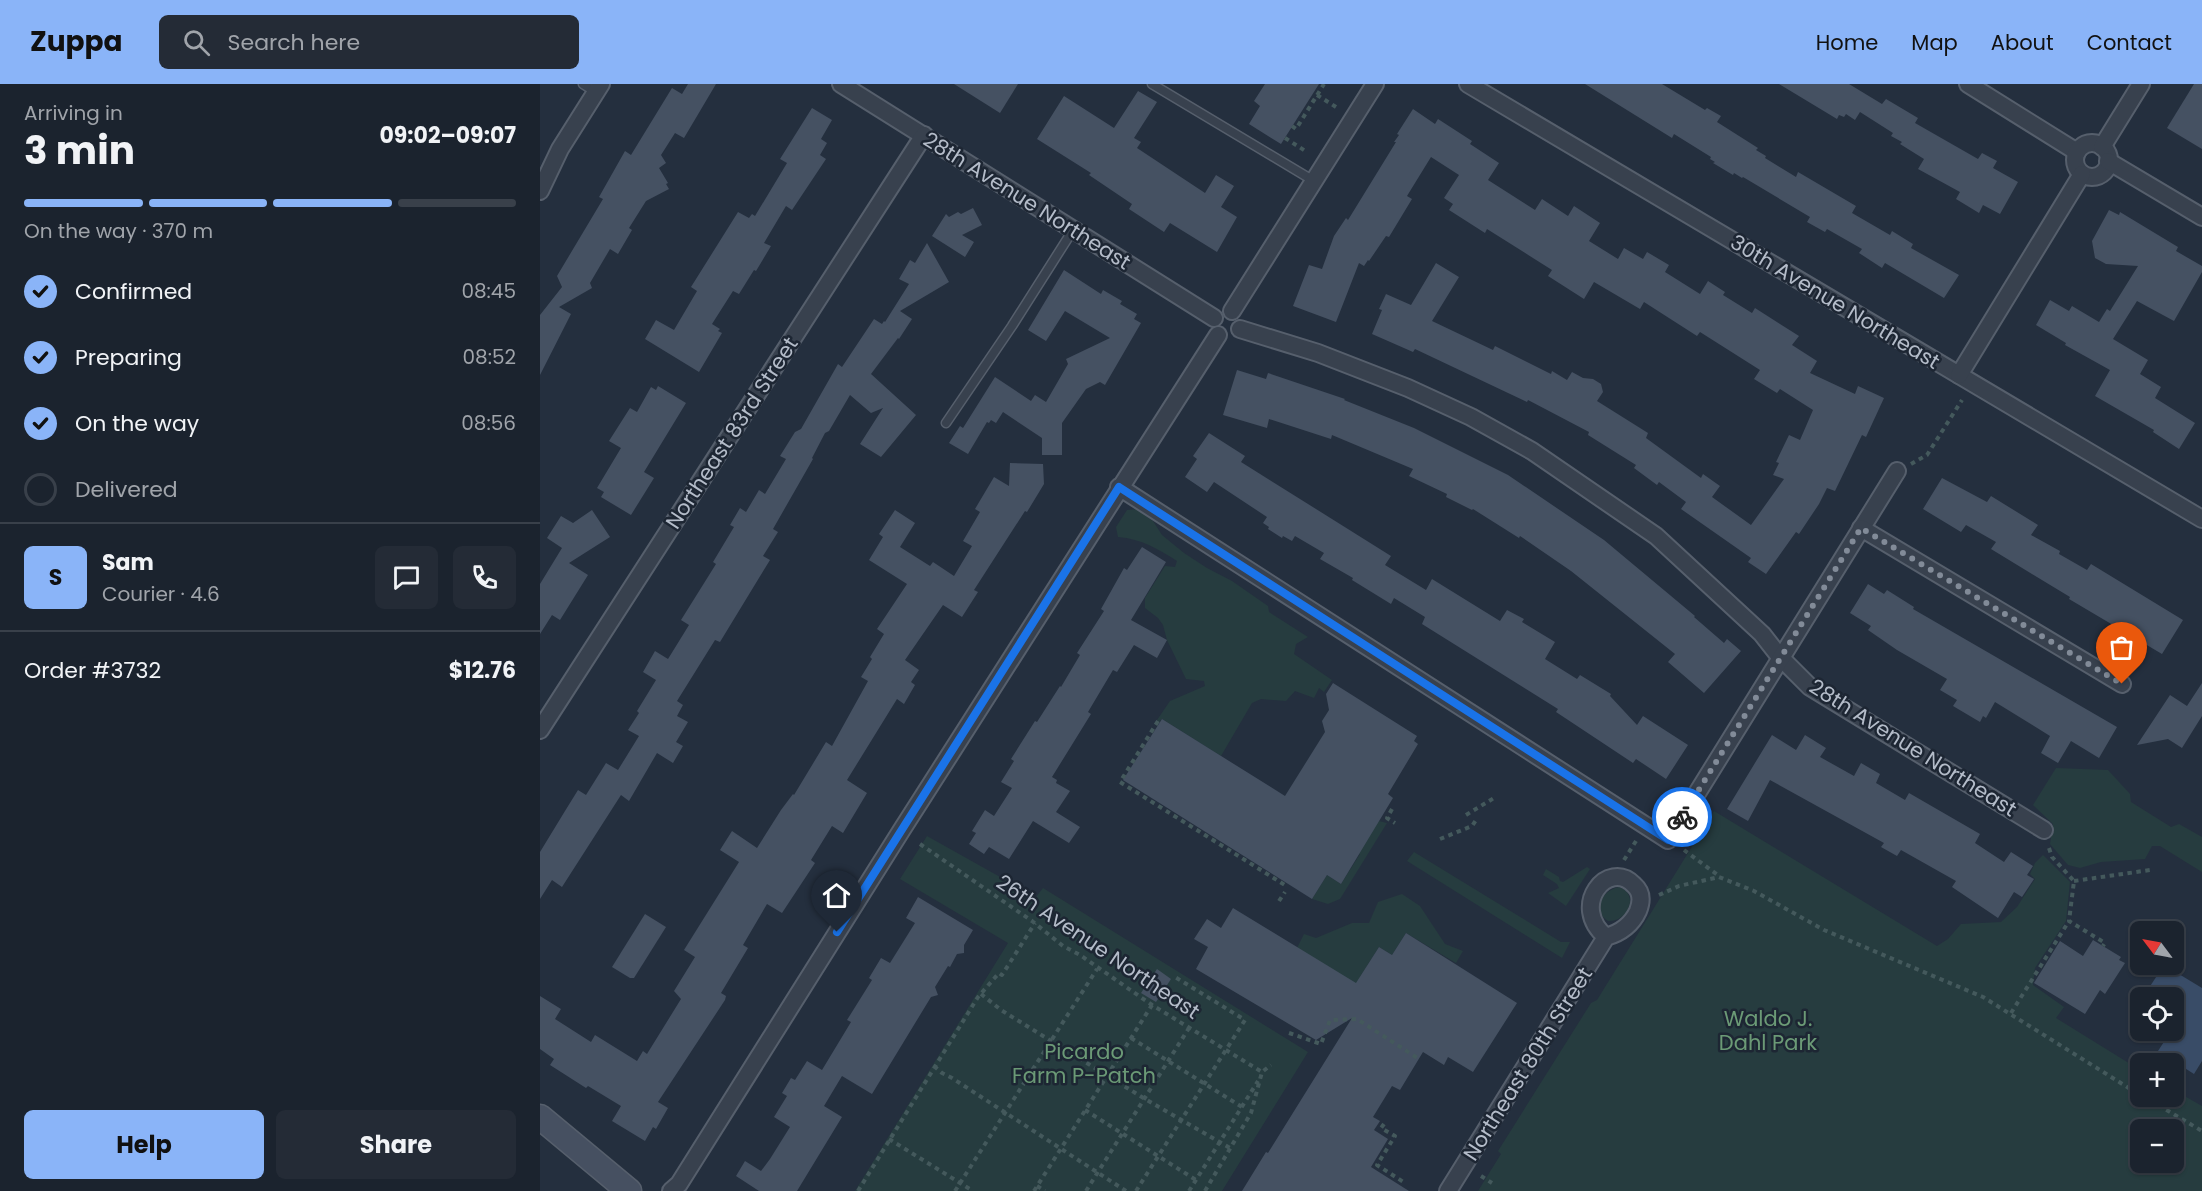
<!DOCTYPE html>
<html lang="en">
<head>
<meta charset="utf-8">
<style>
  :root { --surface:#1b232e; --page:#242b36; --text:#f1f3f6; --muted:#a0a4aa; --line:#39404a; --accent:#8ab4f8 }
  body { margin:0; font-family:Poppins,sans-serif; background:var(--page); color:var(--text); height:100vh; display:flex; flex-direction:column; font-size:22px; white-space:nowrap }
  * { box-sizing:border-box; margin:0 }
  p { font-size:20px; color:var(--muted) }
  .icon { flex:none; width:33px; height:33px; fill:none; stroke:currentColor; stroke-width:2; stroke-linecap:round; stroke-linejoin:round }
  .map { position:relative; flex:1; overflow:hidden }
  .panel { display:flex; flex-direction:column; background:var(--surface); width:540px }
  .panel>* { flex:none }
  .needle { width:39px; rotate:302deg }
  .fabs { position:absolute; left:1590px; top:837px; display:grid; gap:12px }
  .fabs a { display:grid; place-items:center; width:54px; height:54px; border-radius:9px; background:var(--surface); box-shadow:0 2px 4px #0004,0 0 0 2px var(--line); font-size:30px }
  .pin { position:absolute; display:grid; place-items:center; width:51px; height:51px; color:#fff; margin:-62px -26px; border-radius:50% 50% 50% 0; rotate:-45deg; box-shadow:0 0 6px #0007 }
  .pin .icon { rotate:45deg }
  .courier { position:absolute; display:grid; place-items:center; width:60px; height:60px; margin:-30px; border:4px solid #1a73e8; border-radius:50%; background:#fff; color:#222; box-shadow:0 2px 8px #0007 }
  .head em { font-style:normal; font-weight:700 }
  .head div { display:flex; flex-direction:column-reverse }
  .head { display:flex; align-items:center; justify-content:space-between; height:102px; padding:0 24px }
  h1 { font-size:39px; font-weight:700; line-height:45px }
  .bar { display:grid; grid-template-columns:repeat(4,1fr); gap:9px 6px; align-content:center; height:72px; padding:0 24px }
  .bar i { height:8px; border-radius:4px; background:var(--line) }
  .bar .on { background:var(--accent) }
  .bar p { grid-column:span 4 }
  .line { display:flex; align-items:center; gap:15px; padding:0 24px; border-top:2px solid var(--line) }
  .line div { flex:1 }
  .round { display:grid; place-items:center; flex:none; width:63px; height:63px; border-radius:9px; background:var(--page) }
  ol { padding:0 24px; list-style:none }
  li { display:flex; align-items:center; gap:18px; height:66px }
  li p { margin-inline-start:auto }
  li .icon { padding:6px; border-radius:50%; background:var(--accent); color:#111; stroke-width:4 }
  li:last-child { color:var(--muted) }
  li i { width:33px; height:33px; border:3px solid var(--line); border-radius:50% }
  .primary-button { display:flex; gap:12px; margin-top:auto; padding:12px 24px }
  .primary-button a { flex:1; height:69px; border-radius:9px; background:var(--accent); color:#111; font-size:24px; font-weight:700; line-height:69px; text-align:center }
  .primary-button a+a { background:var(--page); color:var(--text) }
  header { display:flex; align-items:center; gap:36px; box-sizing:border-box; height:84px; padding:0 30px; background:var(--accent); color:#111 }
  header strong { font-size:28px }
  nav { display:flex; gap:33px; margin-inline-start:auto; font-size:21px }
  .search { width:420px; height:54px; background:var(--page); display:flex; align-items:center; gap:15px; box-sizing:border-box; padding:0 21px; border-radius:9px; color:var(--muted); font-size:22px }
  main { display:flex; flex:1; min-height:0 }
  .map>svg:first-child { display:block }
</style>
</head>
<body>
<header>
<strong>Zuppa</strong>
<div class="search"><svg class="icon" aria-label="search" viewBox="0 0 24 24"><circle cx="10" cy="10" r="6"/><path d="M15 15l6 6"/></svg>Search here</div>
<nav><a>Home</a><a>Map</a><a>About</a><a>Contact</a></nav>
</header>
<main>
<section class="panel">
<div class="head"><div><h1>3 min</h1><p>Arriving in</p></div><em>09:02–09:07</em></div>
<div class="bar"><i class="on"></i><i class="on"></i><i class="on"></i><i></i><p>On the way · 370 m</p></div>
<ol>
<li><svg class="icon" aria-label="check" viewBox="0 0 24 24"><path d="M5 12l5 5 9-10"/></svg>Confirmed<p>08:45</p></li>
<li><svg class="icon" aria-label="check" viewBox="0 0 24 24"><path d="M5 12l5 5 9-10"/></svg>Preparing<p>08:52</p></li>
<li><svg class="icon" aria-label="check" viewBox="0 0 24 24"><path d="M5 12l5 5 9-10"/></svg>On the way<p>08:56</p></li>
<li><i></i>Delivered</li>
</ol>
<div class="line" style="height:108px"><b class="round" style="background:var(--accent);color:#111">S</b><div><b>Sam</b><p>Courier · 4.6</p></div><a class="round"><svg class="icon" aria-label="chat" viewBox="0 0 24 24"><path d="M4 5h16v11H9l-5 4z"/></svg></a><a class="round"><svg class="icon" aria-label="phone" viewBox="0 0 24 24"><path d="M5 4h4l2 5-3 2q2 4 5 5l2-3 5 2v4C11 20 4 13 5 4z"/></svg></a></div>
<div class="line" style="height:78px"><div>Order #3732</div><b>$12.76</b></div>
<div class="primary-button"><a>Help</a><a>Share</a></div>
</section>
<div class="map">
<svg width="1662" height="1107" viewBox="0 0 1662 1107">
  <rect width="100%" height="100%" fill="#242f3e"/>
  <g fill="#263c3f" fill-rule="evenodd">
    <path d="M598 425 613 437 622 451 644 469 667 484 692 497 728 522 729 528 768 553 756 560 754 570 792 596 784 608 779 604 774 614 755 607 746 617 721 615 712 619 681 672 622 635 619 638 617 636 630 617 665 602 664 597 646 595 627 556 623 541 618 534 605 524V514L625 482 635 483 637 477C618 465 602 455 578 453L576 443 587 426Z"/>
    <polygon points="1516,684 1568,686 1590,710 1591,718 1631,743 1639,740 1662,753 1662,788 1620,762 1612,762 1605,775 1561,778 1540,784 1528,781 1510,760 1513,740 1493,721"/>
    <path d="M1174 727 1397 862 1408 855 1421 840 1461 838 1477 823 1495 795 1490 790 1495 779 1503 771 1530 798 1526 837 1495 884 1493 901 1524 923 1516 934 1600 986V1012H1634V1006L1662 1022V1107H938L961 1070 958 1067 1051 919 1057 916ZM1600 1046H1634V1078H1600Z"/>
    <polygon points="839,737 847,739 800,815 788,820 772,815 787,791 801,800 820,770 811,764"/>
    <polygon points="387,752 496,813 503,804 768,968 682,1107 315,1107 468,859 360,795"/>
    <polygon points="874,768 1021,858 1030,858 1022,874 867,777"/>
    <polygon points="1047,783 1050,785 1026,822 1008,809 1019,804 1017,800 1003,791 1006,785 1019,793 1020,797 1023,798"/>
    <path d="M1080 803C1100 812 1087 838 1068 837 1050 826 1063 805 1080 803Z"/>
    <polygon points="862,810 880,822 905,860 923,867 916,879 866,849 852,871 839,863 820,893 822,918 757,864 764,850 776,854 812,839 829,839 838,818"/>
  </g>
  <polygon fill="#394c67" points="1624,881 1662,904 1662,977 1654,990 1618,967 1631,947 1634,946 1636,939 1634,938 1634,914 1603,913"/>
  <g fill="#455162">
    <polygon points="148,0 176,0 144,54 135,49 121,71 126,79 119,84 128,99 126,100 129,105 106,117 89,144 92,146 78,170 70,165 50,199 52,204 19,223 31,230 0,291 0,231 22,203 17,192 63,115 59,113 85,67 91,71 132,4 142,10"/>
    <polygon points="414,0 478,0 460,29"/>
    <polygon points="725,0 779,0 741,60 709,40 720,22 714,17"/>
    <polygon points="1045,0 1122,0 1165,26 1167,24 1181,32 1177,38 1218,64 1216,66 1226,72 1225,74 1256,93 1258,88 1316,122 1312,129 1350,151 1352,147 1373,160 1371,164 1419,191 1404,214 1345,179 1342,184 1319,169 1322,165 1287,145 1285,148 1267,138 1270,133 1203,93 1202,94 1194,89 1193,91 1173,79 1175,78 1170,75 1171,73 1134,50 1132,54"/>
    <polygon points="1239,0 1309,0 1342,20 1346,15 1378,34 1375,39 1438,75 1442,69 1457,77 1453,84 1478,98 1460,130 1443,121 1439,129 1416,115 1420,108 1378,85 1384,75 1360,60 1362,58 1351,52 1353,49 1320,28 1315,36 1306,30 1304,33 1299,31 1297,35"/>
    <polygon points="1654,0 1662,0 1662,65 1627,44"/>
    <polygon points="598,7 617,18 594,54 601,58 597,64 665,109 676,91 694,102 681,123 697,133 677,168 630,139 624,148 589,125 592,120 549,91 551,89 497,55 524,12 574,44"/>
    <polygon points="272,24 292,36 281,55 287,59 280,71 286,75 252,126 246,122 224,159 231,162 216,187 214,186 199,210 193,207 172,240 180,245 178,247 182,249 159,288 105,255 116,236 134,246 157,207 151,203 198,128 209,134 212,130 215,132 247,79 240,75"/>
    <polygon points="873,25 895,40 898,35 932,57 930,60 959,79 948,96 995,126 1002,115 1028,132 1034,122 1060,139 1049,157 1078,175 1084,164 1103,175 1107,168 1129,181 1125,188 1160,210 1168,197 1185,208 1183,211 1212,229 1215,224 1259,252 1252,261 1277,277 1270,289 1315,310 1318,302 1344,314 1326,353 1322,351 1295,407 1287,404 1279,420 1259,450 1256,448 1226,490 1208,478 1211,474 1141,425 1146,418 1119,398 1117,401 1094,384 1096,381 1048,351 1049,348 988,316 987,318 875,265 873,268 832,250 842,226 839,225 846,210 871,221 896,179 919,193 892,237 953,266 955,262 1011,290 1012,287 1027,296 1032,288 1043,294 1053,295 1061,300 1063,308 1057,317 1108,349 1106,354 1161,394 1163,390 1180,402 1172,413 1211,441 1244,395 1233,391 1239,379 1236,378 1249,351 1260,356 1273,326 1240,305 1237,309 1214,295 1220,286 1160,248 1157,252 1104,218 1100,225 1054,198 1044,215 1008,192 1012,186 947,145 945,149 909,126 913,120 904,114 919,91 891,73 867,112 872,115 849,153 846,152 829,177 828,176 824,182 819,179 796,238 753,222 769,181 782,185 794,152 806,134 808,136 856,58 854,58 859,51 857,50"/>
    <polygon points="433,124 442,141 422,151 434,158 425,173 392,152 406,130 409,133 418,128 421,130"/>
    <polygon points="1569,126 1579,131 1580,128 1628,157 1638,163 1636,167 1662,182 1662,188 1634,237 1597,217 1573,255 1608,276 1600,290 1621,303 1615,314 1655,339 1639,365 1613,348 1614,346 1555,312 1570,286 1525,261 1526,259 1496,241 1510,216 1529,227 1532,222 1559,238 1567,225 1570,227 1598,182 1566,180 1555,174 1552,157"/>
    <polygon points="387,159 409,198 360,227 372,235 359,255 358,254 331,290 376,331 341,373 320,360 343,324 331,329 310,311 289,347 285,349 272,374 273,375 233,445 238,448 223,472 230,476 180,558 175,556 137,617 143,621 137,632 148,638 136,658 143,662 133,679 117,669 89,717 81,711 22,803 12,796 0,815 0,768 25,727 38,706 46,711 66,679 78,686 99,652 88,646 99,629 97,627 116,596 103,588 115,567 128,575 149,541 141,536 176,480 173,478 194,443 190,441 200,424 206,428 219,406 225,410 246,375 240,372 255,348 261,345 298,280 302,283 334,235 342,240 344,237 345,238 369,200 359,195 370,176 375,179"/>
    <polygon points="524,186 561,210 563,206 582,217 580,220 597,230 594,235 601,239 565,301 560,298 546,305 522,339 522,371 502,371 502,354 463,328 456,339 451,336 449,339 447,338 428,370 409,359 420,342 423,344 455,293 491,317 495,311 506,318 528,280 526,275 570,254 525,227 506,257 488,246"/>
    <polygon points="697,286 726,295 728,289 805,315 804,316 874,344 968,391 1064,456 1155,532 1154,533 1184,559 1187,555 1201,567 1164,609 1128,578 1135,570 1031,487 980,452 979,454 933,425 932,426 906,413 907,410 869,392 873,385 792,351 791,355 729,335 727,344 683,331"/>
    <polygon points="118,302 146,319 104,388 114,394 91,431 61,413 64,408 57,404 81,364 69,357 90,324 97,328 111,303 116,306"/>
    <polygon points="669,349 705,372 701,378 851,472 845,481 886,506 892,495 960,537 967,526 984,535 982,538 1015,558 1005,575 1037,595 1040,591 1071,610 1070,612 1097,641 1103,632 1148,661 1126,695 1096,675 1093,679 1016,628 1018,625 882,540 885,533 854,514 851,520 812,496 813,494 780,475 784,469 755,452 752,457 743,452 742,454 728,445 729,443 723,439 727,433 674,398 667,408 645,393 657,375 653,372"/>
    <polygon points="470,379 503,380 504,400 487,428 485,427 434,506 438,508 422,533 403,521 365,576 379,586 371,598 375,601 364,620 357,615 307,696 327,709 303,749 292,742 271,776 275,779 242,829 227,820 203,861 208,864 181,909 186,912 185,916 118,1018 128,1024 116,1045 113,1043 105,1057 72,1037 81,1022 48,1002 46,1004 10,981 14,975 0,965 0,912 21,925 15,935 51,958 55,951 97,977 103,967 107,970 141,915 134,907 155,873 144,866 199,778 180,766 192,747 217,764 241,726 253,710 254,711 286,658 292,662 328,597 321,593 332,575 330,573 344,550 337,545 367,500 329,476 343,453 339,450 355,426 375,439 360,463 390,482 393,478 414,492 432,462 423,457 440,428 435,425 454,393 469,402"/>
    <polygon points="1402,394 1447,418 1451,412 1498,441 1491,451 1520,467 1519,470 1547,486 1551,480 1643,536 1622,570 1529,515 1530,513 1451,465 1456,458 1426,441 1421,448 1383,425"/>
    <polygon points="52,426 70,453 29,479 48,491 20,536 12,531 0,550 0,500 22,464 7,454 21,432 33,439"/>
    <polygon points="602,463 626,478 591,536 627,556 617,574 594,561 577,588 573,586 548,628 551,630 512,693 517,696 516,699 530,707 516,728 540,743 529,759 493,737 469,775 449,763 444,770 429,760 436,749 432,747 445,726 454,732 472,704 461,698 474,677 471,675 495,637 497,638 520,602 521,603 540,571 537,569 564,527 561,525 584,484 587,486"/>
    <polygon points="1328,500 1344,510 1347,506 1374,523 1373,525 1577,643 1559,674 1531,657 1518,679 1501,669 1510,652 1455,618 1446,634 1443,632 1440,638 1413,622 1417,616 1400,606 1407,595 1357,566 1328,546 1331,542 1310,529"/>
    <polygon points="793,599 877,652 874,657 878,660 848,710 853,714 801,800 787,791 772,815 583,696 622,635 745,712 785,648 782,637 789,626 786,610"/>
    <polygon points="1662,599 1662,632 1642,664 1628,655 1597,661 1630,611 1647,622"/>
    <polygon points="1232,651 1256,666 1265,651 1286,664 1280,673 1314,692 1321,679 1340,690 1336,699 1365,716 1369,709 1440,750 1435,759 1464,778 1471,768 1493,782 1487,791 1494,795 1482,813 1474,808 1458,834 1412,803 1416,797 1361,766 1357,772 1341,763 1344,759 1230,696 1208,737 1187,725"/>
    <polygon points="378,813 433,846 424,861 424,869 417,870 410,883 408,882 395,903 398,911 391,913 332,1010 302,992 284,1022 302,1033 257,1107 219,1107 196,1092 205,1077 221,1087 230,1075 250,1043 234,1033 247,1012 242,1009 251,994 255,996 267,977 282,986 311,938 307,936 332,896 329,894 341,874 350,879 375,839 366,834"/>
    <polygon points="693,824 816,899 839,863 852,871 866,849 977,919 933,988 908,973 904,981 883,968 860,1006 852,1002 833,1033 840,1037 834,1046 848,1055 831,1083 869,1107 702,1107 726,1068 728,1069 812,934 776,956 656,885 668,863 654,855 667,835 681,844"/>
    <polygon points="105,830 126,843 94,894 90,894 72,883"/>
    <polygon points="1553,856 1581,873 1579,876 1585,879 1565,910 1560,906 1545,930 1494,899 1520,857 1543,872"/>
    <polygon points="617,885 631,895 616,918 601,909"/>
  </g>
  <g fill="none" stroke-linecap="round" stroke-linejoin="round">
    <defs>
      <g id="lane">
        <polyline points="43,0 56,8"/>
        <polyline points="612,0 774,97"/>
        <polyline points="406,339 472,242 533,146"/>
      </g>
      <g id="street">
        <polyline points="301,0 674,234"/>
        <polyline points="928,0 1662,435"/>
        <polyline points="1428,0 1537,68"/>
        <circle cx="1552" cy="76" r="17"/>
        <polyline points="1562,63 1601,0"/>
        <polyline points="1568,77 1662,133"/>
        <polyline points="0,107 20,65 61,0"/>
        <polyline points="692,227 835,0"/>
        <polyline points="700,245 778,269 868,304 931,333 992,367 1116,452 1222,550 1240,573 1270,603 1504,746"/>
        <polyline points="1419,291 1542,90"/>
        <polyline points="579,403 1128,756 1357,387"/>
        <polyline points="1321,444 1582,600"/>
        <polyline points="0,646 384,51"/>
        <polyline points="131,1107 139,1100 361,747 678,251"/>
        <path d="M908 1107 1066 853C1080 849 1092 840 1098 827 1102 817 1102 808 1094 801 1068 774 1029 822 1066 853"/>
      </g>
      <polyline id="secondary" points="0,1033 89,1107"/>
    </defs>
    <use href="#lane" stroke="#565f6c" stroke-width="11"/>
    <use href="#street" stroke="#565f6c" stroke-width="20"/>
    <use href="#secondary" stroke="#565f6c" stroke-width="27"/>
    <g stroke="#44595c" stroke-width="4" stroke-dasharray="4.5 4.5" stroke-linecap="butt">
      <polyline points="777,11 796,23"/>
      <polyline points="752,42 756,45 784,0"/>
      <polyline points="745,54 767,68"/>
      <polyline points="1371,380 1387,371 1422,316"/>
      <polyline points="618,637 580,698 748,803"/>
      <polyline points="852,725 847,734 855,739"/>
      <polyline points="926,731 954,714"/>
      <polyline points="900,755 932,742 936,736"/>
      <polyline points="380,760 492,837 523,862 540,871 612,921 722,988"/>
      <polyline points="1509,764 1512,773 1534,797 1529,837 1565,859 1563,862"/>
      <polyline points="1144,766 1179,792"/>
      <polyline points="1084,776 1096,757"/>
      <polyline points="1534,797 1610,786"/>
      <polyline points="1119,811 1139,802 1179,793 1214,807 1284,846 1443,913 1600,1011"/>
      <polyline points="739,817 745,808"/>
      <polyline points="441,910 461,926 605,1015 690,1064"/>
      <polyline points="1471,929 1529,837"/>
      <polyline points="749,949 781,960 790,936 817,935 879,975"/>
      <polyline points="591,954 702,1023"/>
      <polyline points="394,982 402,989 412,994 586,1107"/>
      <polyline points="1603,1012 1662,1047"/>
      <polyline points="545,1026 656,1096"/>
      <polyline points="844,1040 841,1044 855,1052 837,1081 865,1099"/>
      <polyline points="349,1055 433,1107"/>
      <polyline points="941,1092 952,1099"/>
      <polyline points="497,1102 505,1107"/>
      <polyline points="318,1107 438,913 459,889 462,891 495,839"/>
      <polyline points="415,1107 557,885"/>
      <polyline points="494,1107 612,921"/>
      <polyline points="546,1107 649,944"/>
      <polyline points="596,1107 705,936 635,893"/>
      <polyline points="649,1107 718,997"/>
      <polyline points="665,1107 711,1029 722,988 731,981"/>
    </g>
    <use href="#lane" stroke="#38414e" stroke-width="8"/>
    <use href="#street" stroke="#38414e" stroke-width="16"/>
    <use href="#secondary" stroke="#465061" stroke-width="24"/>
  </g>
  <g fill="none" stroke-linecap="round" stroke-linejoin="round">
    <polyline stroke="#828b98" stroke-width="6" stroke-dasharray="0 10.8" points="1142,733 1321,444 1582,600"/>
    <polyline stroke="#1a73e8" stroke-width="8" points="297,848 579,403 1128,756 1142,733"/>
  </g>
  <g text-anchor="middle" stroke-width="5" stroke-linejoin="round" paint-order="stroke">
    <g font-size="21" fill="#b4bcc9" stroke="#1d2633">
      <text transform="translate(487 117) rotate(32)" y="7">28th Avenue Northeast</text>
      <text transform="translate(1295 218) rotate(31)" y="7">30th Avenue Northeast</text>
      <text transform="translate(192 349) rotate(-57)" y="7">Northeast 83rd Street</text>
      <text transform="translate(1373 664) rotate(32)" y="7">28th Avenue Northeast</text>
      <text transform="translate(558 863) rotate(34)" y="7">26th Avenue Northeast</text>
      <text transform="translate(988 980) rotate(-58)" y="7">Northeast 80th Street</text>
    </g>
    <g font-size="21" fill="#6b9a76" stroke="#1d2633">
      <text x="1228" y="942">Waldo J.<tspan x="1228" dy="24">Dahl Park</tspan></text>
      <text x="544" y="975">Picardo<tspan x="544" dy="24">Farm P-Patch</tspan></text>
    </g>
  </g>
</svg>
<div class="fabs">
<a><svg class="needle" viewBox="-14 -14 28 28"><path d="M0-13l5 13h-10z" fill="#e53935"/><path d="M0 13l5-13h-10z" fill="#a0a4aa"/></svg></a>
<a><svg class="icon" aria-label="locate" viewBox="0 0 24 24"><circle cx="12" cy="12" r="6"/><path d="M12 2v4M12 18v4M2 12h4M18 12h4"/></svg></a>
<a>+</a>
<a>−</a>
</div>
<div class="pin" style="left:1582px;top:600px;background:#ea580c"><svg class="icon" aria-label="bag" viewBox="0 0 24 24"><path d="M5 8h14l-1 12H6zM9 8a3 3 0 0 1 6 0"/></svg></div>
<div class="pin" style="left:297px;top:848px;background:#1f2937"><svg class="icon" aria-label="home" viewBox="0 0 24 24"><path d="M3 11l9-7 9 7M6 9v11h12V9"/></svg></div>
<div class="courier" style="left:1142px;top:733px"><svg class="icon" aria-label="bike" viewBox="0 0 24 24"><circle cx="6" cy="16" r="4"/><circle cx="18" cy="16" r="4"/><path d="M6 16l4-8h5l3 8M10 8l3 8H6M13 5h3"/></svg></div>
</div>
</main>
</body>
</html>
